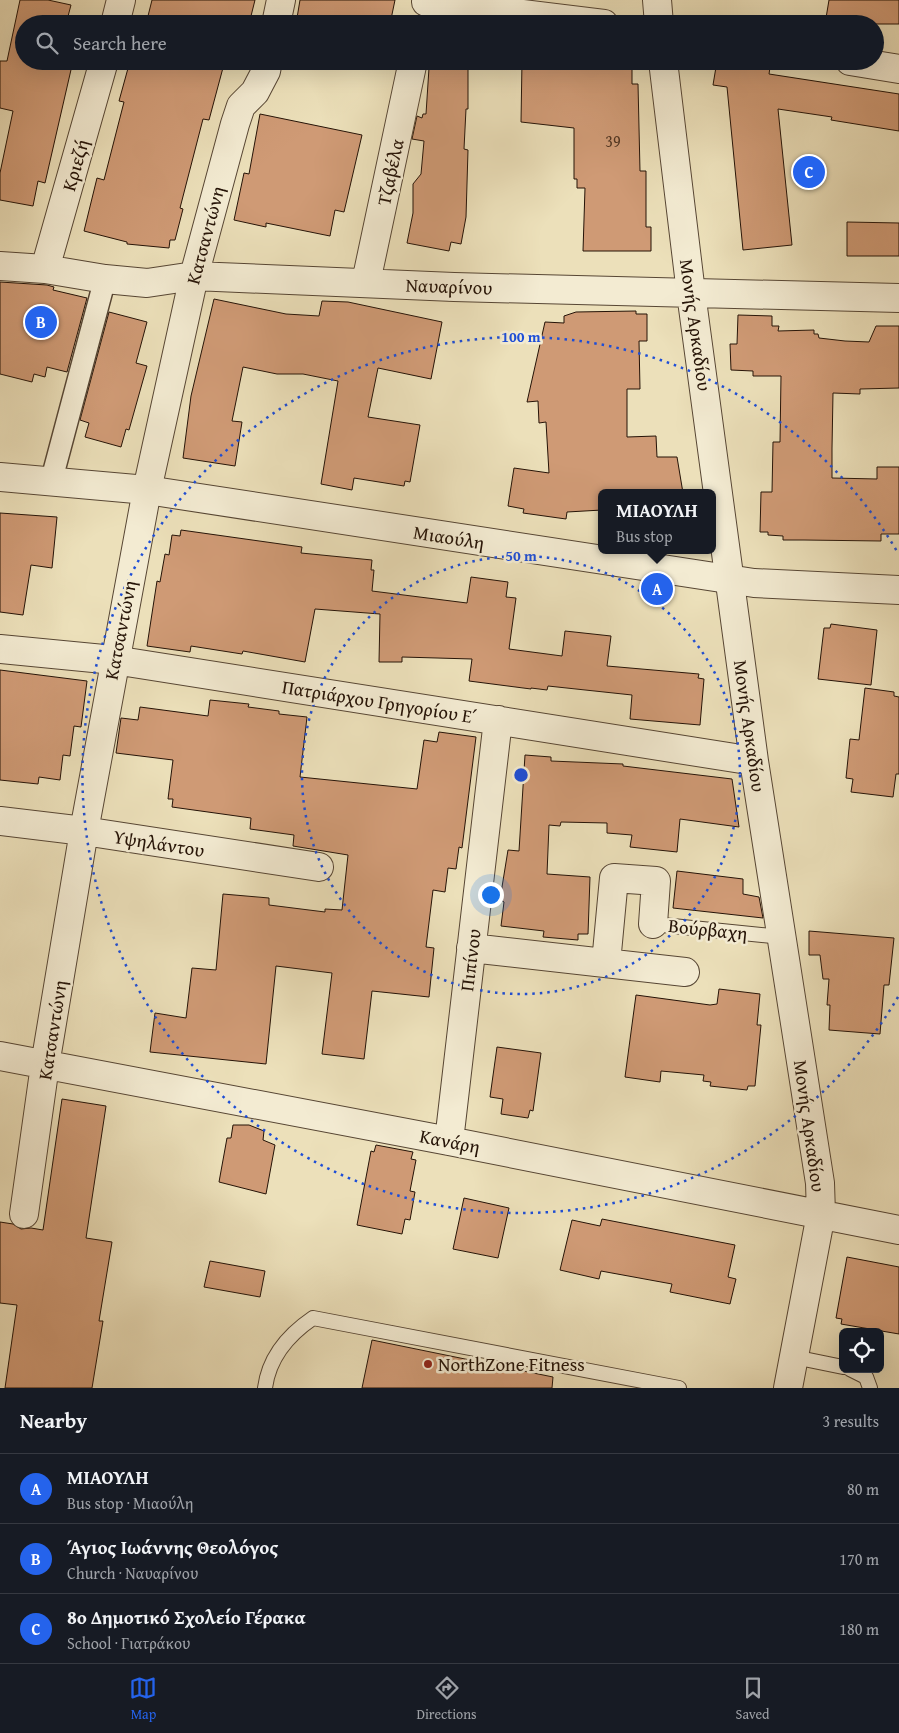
<!DOCTYPE html>
<meta charset="utf-8">
<style>
:root{--surface:#171b24;--page:#242831;--text:#f1f3f6;--muted:#9ea1a6;--line:#363941;--accent:#2563eb}
body{margin:0;font-family:"Gentium Book Plus",serif;background:var(--page);color:var(--text)}
.controls{position:absolute;right:15px;bottom:15px;display:grid;overflow:hidden;border-radius:8px;box-shadow:0 5px 20px #0002}
.controls button{width:45px;height:45px;display:grid;place-items:center;padding:0;border:0;border-bottom:1px solid var(--line);background:var(--surface);color:var(--text);font:25px sans-serif}
.you{position:absolute;left:490px;top:894px;width:18px;height:18px;margin:-12px;border:4px solid #fff;border-radius:50%;background:#1a73e8;box-shadow:0 0 0 8px #1a73e833}
.badge{display:grid;place-items:center;width:32px;height:32px;border-radius:50%;background:var(--accent);color:#fff;font-size:16px;font-weight:700}
.pin{position:absolute;translate:-50% -50%;border:2px solid #fff;box-shadow:0 1px 5px #0006}
.popup{position:absolute;left:598px;top:489px;width:118px;height:65px;box-sizing:border-box;display:grid;place-content:center;border-radius:8px;background:var(--surface);filter:drop-shadow(0 1px 4px #0005);font-size:16px;white-space:nowrap;color:var(--muted)}
.popup b{font-size:19px;color:var(--text)}
.popup::after{content:'';position:absolute;left:50%;top:100%;margin-left:-10px;border:10px solid transparent;border-top-color:var(--surface)}
.list{margin:0;padding:0;list-style:none}
h2{display:flex;justify-content:space-between;align-items:center;height:65px;margin:0;padding:0 20px;font-size:21px}
h2 small{font-size:16px;font-weight:400;color:var(--muted)}
.list li{display:grid;grid-template-columns:32px 1fr auto;gap:15px;align-items:center;box-sizing:border-box;height:70px;padding:0 20px;border-top:1px solid var(--line)}
.list b{display:block;font-size:19px;white-space:nowrap}
.list p{margin:0;font-size:16px;white-space:nowrap;color:var(--muted)}
.list em{font-size:16px;font-style:normal;color:var(--muted)}
.icon{flex:none;width:28px;height:28px;fill:none;stroke:currentColor;stroke-width:2;stroke-linecap:round;stroke-linejoin:round}
.map{position:relative;flex:none;width:899px;height:1388px;overflow:hidden}
.search{position:absolute;background:var(--surface);box-shadow:0 5px 20px #0002;left:15px;right:15px;top:15px;height:55px;display:flex;align-items:center;gap:12px;box-sizing:border-box;padding:0 18px;border-radius:28px;color:var(--muted);font-size:19px}
.sheet{height:275px;background:var(--surface)}
nav{display:flex;justify-content:space-around;align-items:center;box-sizing:border-box;height:70px;border-top:1px solid var(--line);background:var(--surface);font-size:14px;color:var(--muted)}
nav a{display:grid;justify-items:center;gap:2px}
nav .on{color:var(--accent)}
.map>svg:first-child{display:block}
.building{fill:#cf9a75;stroke:#251307}
.lines{fill:none;stroke-linecap:round;stroke-linejoin:round}
.service-casing{stroke:#574634;stroke-width:16}
.pedestrian-casing{stroke:#574634;stroke-width:24}
.minor-casing{stroke:#574634;stroke-width:30}
.tertiary-casing{stroke:#574634;stroke-width:30}
.service{stroke:#f3ebd2;stroke-width:14}
.pedestrian{stroke:#f3ebd2;stroke-width:21}
.minor{stroke:#f3ebd2;stroke-width:28}
.tertiary{stroke:#f3ebd2;stroke-width:28}
.ring{fill:none;stroke:#1d4ed8;stroke-width:2.5;stroke-dasharray:2.5 5}
.poi-dot{fill:#8f2418;stroke:#f3ebd2;stroke-width:2}
.labels{text-anchor:middle;stroke-width:5;stroke-linejoin:round;paint-order:stroke}
.number-label{font-size:16px;fill:#503522}
.street-label{font-size:19px;fill:#251307;stroke:#f3ebd2}
.poi-label{font-size:19px;fill:#251307;stroke:#f3ebd2;text-anchor:start}
.centre{fill:#1d4ed8;stroke:#f3ebd2;stroke-width:2.5}
.ring-label{font-size:15px;text-anchor:middle;font-weight:bold;fill:#1d4ed8;stroke:#f3ebd2;stroke-width:5;stroke-linejoin:round;paint-order:stroke}
</style>
<div class="map">
<svg width="899" height="1388" viewBox="0 0 899 1388">
<rect width="100%" height="100%" fill="#ece0ba"/>
<filter id="stains"><feTurbulence type="fractalNoise" baseFrequency=".004" numOctaves="4"/><feColorMatrix values="0 0 0 0 .2 0 0 0 0 .09 0 0 0 0 .02 0 0 0 .5 -.17"/></filter>
<radialGradient id="worn" r=".72"><stop offset=".6" stop-color="#630" stop-opacity="0"/><stop offset="1" stop-color="#630" stop-opacity=".3"/></radialGradient>
<!-- building -->
<path class="building" d="M 20,0 L 48,0 L 71,5 L 67,20 L 80,23 L 24,24 L 24,61 L 73,61 L 45,183 L 38,181 L 33,206 L 0,200 L 0,173 L 13,111 L 0,108 L 0,61 L 7,61 Z
M 152,0 L 255,0 L 249,24 L 146,24 Z
M 300,0 L 395,0 L 390,24 L 296,24 Z
M 829,0 L 899,0 L 899,24 L 825,24 Z
M 130,61 L 238,61 L 236,68 L 224,64 L 209,120 L 203,119 L 180,208 L 183,209 L 175,240 L 170,240 L 169,248 L 127,244 L 127,242 L 84,231 L 97,178 L 104,180 L 124,102 L 119,101 Z
M 433,61 L 468,61 L 468,109 L 466,109 L 464,149 L 468,150 L 466,217 L 461,244 L 451,242 L 449,251 L 407,243 L 413,213 L 413,184 L 421,174 L 424,141 L 412,139 L 417,116 L 422,118 L 423,114 L 426,114 L 429,68 L 433,67 Z
M 522,61 L 585,63 L 586,61 L 632,61 L 632,84 L 638,84 L 640,171 L 646,171 L 646,227 L 651,227 L 651,251 L 583,251 L 585,188 L 577,188 L 577,179 L 574,179 L 574,128 L 521,122 Z
M 717,61 L 771,61 L 769,74 L 899,94 L 899,131 L 831,120 L 832,117 L 778,109 L 792,245 L 743,250 L 727,87 L 713,85 Z
M 260,114 L 362,135 L 344,212 L 335,210 L 330,236 L 266,223 L 266,227 L 234,220 L 244,173 L 249,174 Z
M 847,222 L 899,223 L 899,256 L 847,256 Z
M 0,282 L 47,285 L 54,287 L 53,290 L 87,298 L 67,372 L 47,367 L 45,377 L 34,374 L 32,382 L 0,374 Z
M 214,299 L 286,314 L 319,316 L 322,301 L 348,302 L 442,322 L 431,379 L 378,368 L 368,417 L 420,425 L 410,482 L 405,481 L 404,486 L 354,478 L 352,490 L 321,484 L 338,381 L 303,374 L 277,374 L 243,367 L 232,421 L 242,422 L 235,466 L 183,458 L 191,396 Z
M 636,311 L 636,314 L 647,314 L 647,341 L 639,341 L 640,389 L 627,389 L 627,437 L 656,436 L 657,457 L 677,457 L 683,493 L 602,493 L 602,510 L 567,512 L 566,519 L 523,513 L 524,509 L 508,506 L 514,468 L 549,473 L 546,422 L 539,423 L 538,401 L 527,402 L 545,322 L 564,323 L 564,316 L 576,312 Z
M 109,312 L 147,322 L 136,363 L 147,366 L 129,430 L 126,429 L 121,447 L 85,437 L 89,423 L 80,420 Z
M 738,315 L 772,316 L 772,326 L 779,326 L 778,331 L 814,330 L 814,334 L 818,334 L 819,338 L 845,341 L 869,342 L 876,326 L 899,326 L 899,388 L 860,389 L 860,394 L 833,393 L 832,448 L 832,478 L 877,479 L 877,467 L 899,467 L 899,534 L 881,534 L 881,541 L 804,540 L 783,540 L 783,536 L 768,535 L 768,532 L 760,532 L 761,492 L 772,492 L 773,442 L 780,442 L 781,376 L 753,376 L 753,371 L 731,370 L 730,344 L 737,344 Z
M 0,513 L 57,517 L 52,568 L 31,565 L 23,615 L 0,612 Z
M 181,530 L 302,547 L 301,553 L 372,560 L 371,570 L 374,570 L 372,591 L 467,603 L 471,577 L 508,582 L 506,597 L 516,598 L 509,649 L 562,656 L 565,631 L 611,636 L 607,666 L 699,674 L 698,678 L 704,679 L 700,725 L 630,719 L 632,695 L 548,686 L 547,690 L 531,688 L 531,689 L 469,681 L 472,659 L 402,657 L 402,662 L 379,662 L 380,614 L 315,609 L 305,662 L 243,651 L 242,654 L 191,646 L 190,652 L 147,646 L 157,581 L 160,582 L 165,554 L 169,555 L 172,535 L 180,536 Z
M 831,624 L 877,630 L 871,685 L 818,679 L 824,628 L 830,628 Z
M 0,670 L 87,681 L 81,727 L 74,726 L 70,756 L 63,755 L 60,780 L 39,777 L 38,784 L 0,780 Z
M 865,688 L 894,692 L 894,696 L 899,697 L 899,774 L 896,774 L 893,797 L 851,792 L 853,779 L 846,778 L 850,739 L 859,740 Z
M 210,700 L 249,704 L 248,707 L 279,711 L 279,714 L 307,717 L 300,777 L 417,789 L 424,740 L 437,742 L 439,732 L 476,737 L 462,848 L 459,847 L 456,869 L 448,868 L 445,892 L 433,890 L 426,947 L 434,948 L 429,997 L 372,991 L 364,1059 L 322,1054 L 332,973 L 276,966 L 266,1064 L 150,1052 L 155,1013 L 186,1018 L 192,968 L 216,970 L 223,894 L 269,898 L 269,905 L 325,912 L 325,909 L 342,910 L 348,855 L 293,846 L 294,835 L 250,829 L 251,818 L 172,807 L 173,799 L 168,799 L 173,760 L 116,753 L 121,718 L 138,720 L 140,707 L 208,716 Z
M 525,755 L 551,757 L 551,761 L 623,764 L 623,766 L 732,779 L 739,827 L 680,819 L 677,852 L 630,847 L 632,835 L 607,833 L 607,823 L 561,822 L 560,826 L 549,825 L 547,874 L 590,877 L 588,934 L 578,934 L 578,940 L 543,937 L 544,931 L 501,926 L 504,902 L 501,900 L 502,887 L 508,850 L 519,851 Z
M 677,871 L 743,879 L 743,894 L 759,897 L 763,918 L 673,908 Z
M 809,931 L 894,938 L 889,985 L 884,985 L 880,1034 L 829,1030 L 830,1005 L 827,1005 L 829,979 L 823,979 L 820,955 L 809,955 Z
M 719,989 L 760,994 L 757,1025 L 761,1025 L 755,1086 L 748,1086 L 747,1090 L 710,1086 L 711,1082 L 703,1081 L 704,1075 L 661,1071 L 660,1082 L 625,1077 L 636,995 L 710,1005 L 717,1004 Z
M 497,1047 L 541,1053 L 533,1111 L 530,1110 L 528,1118 L 501,1114 L 503,1099 L 490,1097 Z
M 62,1099 L 106,1106 L 86,1238 L 112,1242 L 99,1321 L 103,1321 L 92,1388 L 5,1388 L 17,1305 L 0,1303 L 0,1222 L 13,1224 L 21,1229 L 31,1228 L 43,1230 Z
M 233,1125 L 249,1125 L 264,1131 L 263,1140 L 275,1145 L 266,1194 L 219,1182 L 227,1138 L 231,1138 Z
M 376,1145 L 413,1152 L 411,1159 L 416,1160 L 410,1191 L 415,1192 L 410,1220 L 405,1219 L 402,1234 L 357,1225 L 371,1151 L 374,1152 Z
M 464,1198 L 509,1208 L 498,1258 L 453,1249 Z
M 602,1219 L 735,1245 L 728,1277 L 736,1279 L 730,1304 L 670,1292 L 672,1284 L 601,1271 L 599,1279 L 560,1270 L 572,1220 L 600,1226 Z
M 847,1257 L 899,1267 L 899,1334 L 841,1324 L 842,1319 L 836,1318 Z
M 210,1261 L 265,1271 L 260,1297 L 204,1287 Z
M 372,1340 L 553,1377 L 552,1388 L 362,1388 Z"/>
<g class="lines">
<defs>
<path id="service" d="M 653,924 L 782,937
M 794,1357 L 843,1367
M 850,1369 L 866,1377 L 870,1388
M 265,1388 C 269,1357 288,1335 313,1318 L 679,1388"/>
<path id="pedestrian" d="M 51,482 L 105,279"/>
<path id="minor" d="M 657,0 L 659,24
M 426,2 L 604,24
M 115,24 L 121,0
M 276,24 L 281,0
M 663,61 L 691,293 L 754,761 L 820,1183 L 821,1214 L 788,1388
M 850,61 L 899,69
M 0,266 L 45,269 L 105,279 L 147,283 L 194,276 L 454,287 L 899,298
M 45,269 L 104,61
M 366,282 L 413,61
M 0,649 L 114,660 L 754,761
M 0,821 L 84,831 L 319,867
M 471,948 L 685,972
M 606,963 L 614,878 L 656,881 L 653,924
M 0,1056 L 449,1141 L 899,1230
M 449,1141 L 498,720
M 24,1214 L 45,1065 L 84,831 L 147,490 L 194,276 L 235,124 L 241,106 L 255,92 L 266,71 L 268,61"/>
<path id="tertiary" d="M 0,477 L 147,490 L 754,583 L 899,590"/>
</defs>
<!-- service casing -->
<use href="#service" class="service-casing"/>
<!-- pedestrian casing -->
<use href="#pedestrian" class="pedestrian-casing"/>
<!-- minor casing -->
<use href="#minor" class="minor-casing"/>
<!-- tertiary casing -->
<use href="#tertiary" class="tertiary-casing"/>
<!-- service -->
<use href="#service" class="service"/>
<!-- pedestrian -->
<use href="#pedestrian" class="pedestrian"/>
<!-- minor -->
<use href="#minor" class="minor"/>
<!-- tertiary -->
<use href="#tertiary" class="tertiary"/>
</g>
<!-- distance rings -->
<g class="ring">
<circle cx="521" cy="775" r="219"/>
<path d="M898 997A438 438 0 1 1 898 553"/>
</g>
<!-- markers -->
<circle class="poi-dot" cx="428" cy="1364" r="5"/>
<g class="labels">
<!-- number labels -->
<g class="number-label">
<text x="613" y="147">39</text>
</g>
<!-- street labels -->
<g class="street-label">
<text transform="translate(75 165) rotate(-74)" y="7">Κριεζή</text>
<text transform="translate(390 172) rotate(-78)" y="7">Τζαβέλα</text>
<text transform="translate(205 235) rotate(-75)" y="7">Κατσαντώνη</text>
<text transform="translate(449 286) rotate(2)" y="7">Ναυαρίνου</text>
<text transform="translate(696 325) rotate(82)" y="7">Μονής Αρκαδίου</text>
<text transform="translate(449 537) rotate(9)" y="7">Μιαούλη</text>
<text transform="translate(120 630) rotate(-79)" y="7">Κατσαντώνη</text>
<text transform="translate(377 701) rotate(9)" y="7">Πατριάρχου Γρηγορίου Ε΄</text>
<text transform="translate(750 726) rotate(82)" y="7">Μονής Αρκαδίου</text>
<text transform="translate(159 843) rotate(9)" y="7">Υψηλάντου</text>
<text transform="translate(708 929) rotate(6)" y="7">Βούρβαχη</text>
<text transform="translate(470 960) rotate(-83)" y="7">Πιπίνου</text>
<text transform="translate(52 1030) rotate(-81)" y="7">Κατσαντώνη</text>
<text transform="translate(810 1126) rotate(82)" y="7">Μονής Αρκαδίου</text>
<text transform="translate(450 1141) rotate(11)" y="7">Κανάρη</text>
</g>
<!-- poi labels -->
<g class="poi-label">
<text x="438" y="1371">NorthZone Fitness</text>
</g>
</g>
<circle cx="521" cy="775" r="8" class="centre"/>
<g class="ring-label">
<text x="521" y="342">100 m</text>
<text x="521" y="561">50 m</text>
</g>
<rect width="100%" height="100%" filter="url(#stains)"/>
<rect width="100%" height="100%" fill="url(#worn)"/>
</svg>
<div class="controls">
<button><svg class="icon" aria-label="locate" viewBox="0 0 24 24"><circle cx="12" cy="12" r="6"/><path d="M12 2v4M12 18v4M2 12h4M18 12h4"/></svg></button>
</div>
<div class="you"></div>
<div class="pin badge" style="left:657px;top:589px">A</div>
<div class="popup"><b>ΜΙΑΟΥΛΗ</b>Bus stop</div>
<div class="pin badge" style="left:41px;top:322px">B</div>
<div class="pin badge" style="left:809px;top:172px">C</div>
<div class="search"><svg class="icon" aria-label="search" viewBox="0 0 24 24"><circle cx="10" cy="10" r="6"/><path d="M15 15l6 6"/></svg>Search here</div>
</div>
<section class="sheet">
<h2>Nearby<small>3 results</small></h2>
<ul class="list">
<li><span class="badge">A</span><div><b>ΜΙΑΟΥΛΗ</b><p>Bus stop · Μιαούλη</p></div><em>80 m</em></li>
<li><span class="badge">B</span><div><b>Άγιος Ιωάννης Θεολόγος</b><p>Church · Ναυαρίνου</p></div><em>170 m</em></li>
<li><span class="badge">C</span><div><b>8ο Δημοτικό Σχολείο Γέρακα</b><p>School · Γιατράκου</p></div><em>180 m</em></li>
</ul>
</section>
<nav>
<a class="on"><svg class="icon" aria-label="map" viewBox="0 0 24 24"><path d="M3 6l6-2 6 2 6-2v14l-6 2-6-2-6 2zM9 4v14M15 6v14"/></svg>Map</a>
<a><svg class="icon" aria-label="directions" viewBox="0 0 24 24"><path d="M12 3l9 9-9 9-9-9zM9 14v-3h6M13 9l2 2-2 2"/></svg>Directions</a>
<a><svg class="icon" aria-label="saved" viewBox="0 0 24 24"><path d="M7 4h10v16l-5-4-5 4z"/></svg>Saved</a>
</nav>
